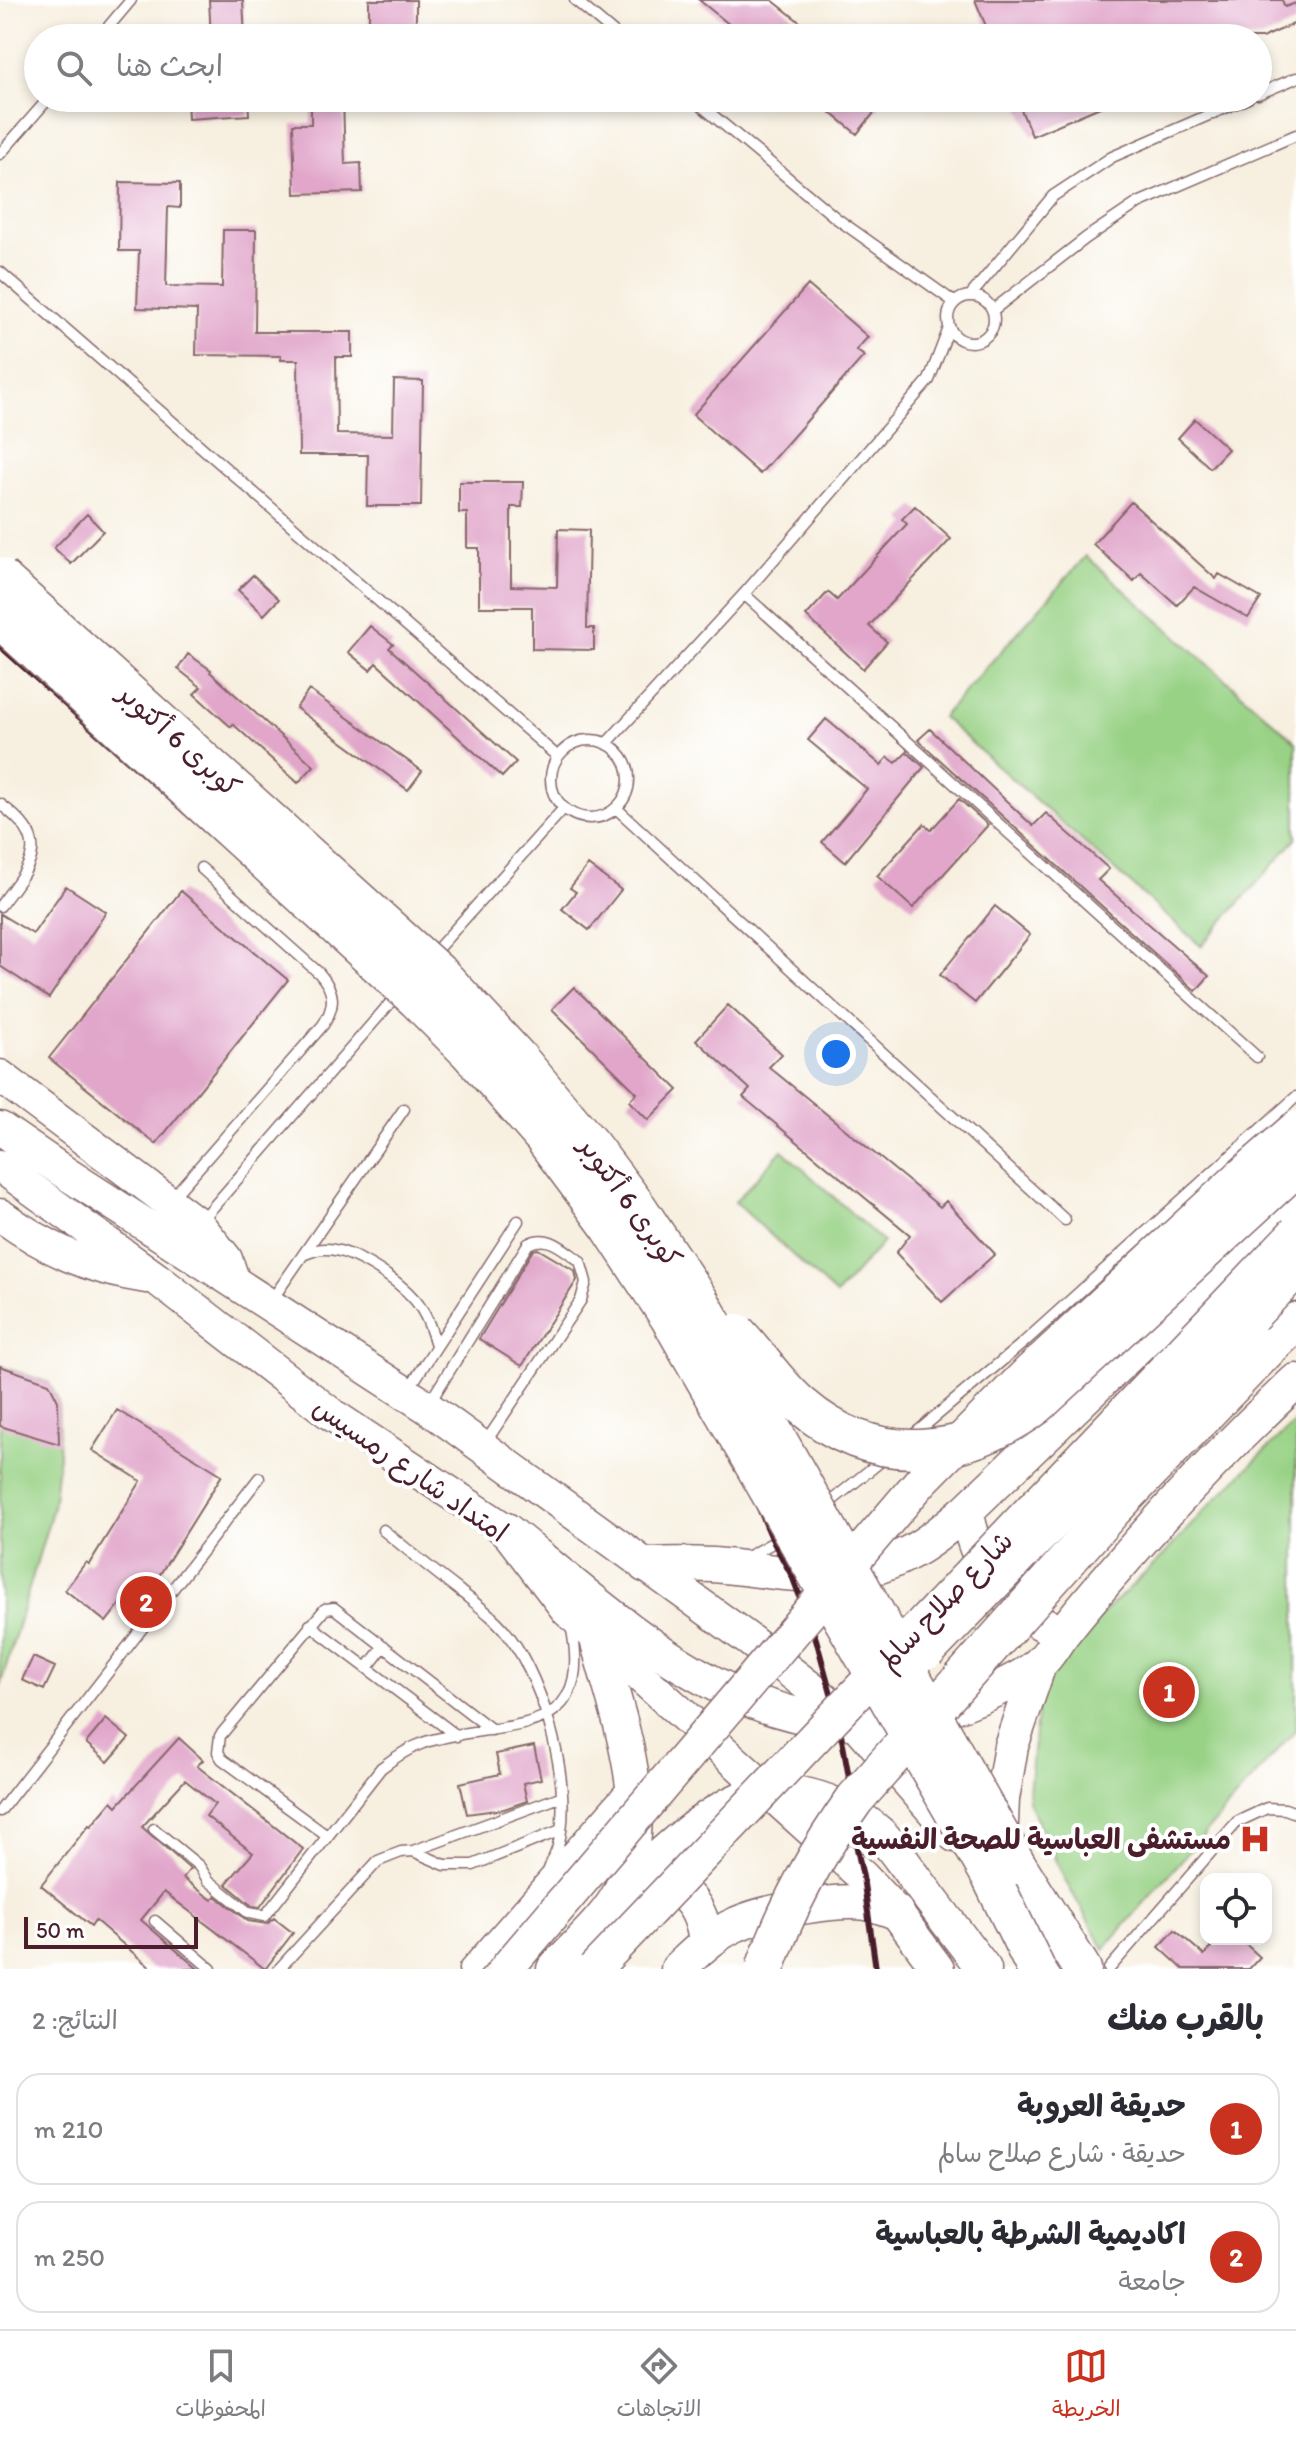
<!DOCTYPE html>
<html lang="ar">
<meta charset="utf-8">
<style>
:root{--surface:#fff;--page:#f2f2f3;--text:#2b2b33;--muted:#7c7c81;--line:#e1e1e2;--accent:#c8321e}
body{margin:0;font-family:Itim,"Playpen Sans Arabic",sans-serif;background:var(--page);color:var(--text);direction:rtl}
.controls{position:absolute;right:24px;bottom:24px;display:grid;overflow:hidden;border-radius:16px;box-shadow:0 4px 12px #0003}
.controls button{width:72px;height:72px;display:grid;place-items:center;padding:0;border:0;border-bottom:2px solid var(--line);background:var(--surface);color:var(--text);font:40px sans-serif}
.scale{position:absolute;left:24px;bottom:20px;width:174px;box-sizing:border-box;padding-left:8px;border:4px solid #4a1f2b;border-top:0;font-size:22px;line-height:28px;white-space:nowrap;color:#4a1f2b;-webkit-text-stroke:6px #fff;paint-order:stroke}
.you{position:absolute;left:836px;top:1054px;width:28px;height:28px;margin:-20px;border:6px solid #fff;border-radius:50%;background:#1a73e8;box-shadow:0 0 0 12px #1a73e833}
.badge{display:grid;place-items:center;width:52px;height:52px;border-radius:50%;background:var(--accent);color:#fff;font-size:26px;font-weight:700}
.pin{position:absolute;translate:-50% -50%;border:4px solid #fff;box-shadow:0 2px 8px #0006}
.list{margin:0;padding:0;list-style:none}
h2{display:flex;justify-content:space-between;align-items:center;height:104px;margin:0;padding:0 32px;font-size:34px}
h2 small{font-size:26px;font-weight:400;color:var(--muted)}
.list li{display:grid;grid-template-columns:52px 1fr auto;gap:24px;align-items:center;box-sizing:border-box;height:112px;margin:0 16px 16px;padding:0 16px;border:2px solid var(--line);border-radius:24px}
.list b{display:block;font-size:30px;white-space:nowrap}
.list p{margin:0;font-size:26px;white-space:nowrap;color:var(--muted)}
.list em{font-size:26px;font-style:normal;color:var(--muted)}
.icon{flex:none;width:44px;height:44px;fill:none;stroke:currentColor;stroke-width:2;stroke-linecap:round;stroke-linejoin:round}
.map{position:relative;flex:none;width:1296px;height:1969px;overflow:hidden;direction:ltr}
.search{position:absolute;background:var(--surface);box-shadow:0 4px 12px #0003;left:24px;right:24px;top:24px;height:88px;display:flex;align-items:center;gap:20px;box-sizing:border-box;padding:0 28px;border-radius:44px;color:var(--muted);font-size:30px}
.sheet{height:360px;background:var(--surface)}
nav{display:flex;justify-content:space-around;align-items:center;box-sizing:border-box;height:112px;border-top:2px solid var(--line);background:var(--surface);font-size:22px;color:var(--muted)}
nav a{display:grid;justify-items:center;gap:4px}
nav .on{color:var(--accent)}
.map>svg:first-child{display:block}
.green{fill:#98d285;stroke:#717858;stroke-width:2}
.building{fill:#e1a6ca}
.lines{fill:none;stroke-linecap:round;stroke-linejoin:round}
.service-casing{stroke:#87686a;stroke-width:13}
.minor-casing{stroke:#87686a;stroke-width:23}
.primary-casing{stroke:#87686a;stroke-width:35}
.trunk-casing{stroke:#87686a;stroke-width:37}
.motorway-casing{stroke:#87686a;stroke-width:41}
.service{stroke:#fff;stroke-width:10}
.minor{stroke:#fff;stroke-width:20}
.primary{stroke:#fff;stroke-width:32}
.trunk{stroke:#fff;stroke-width:34}
.motorway{stroke:#fff;stroke-width:38}
.rail{stroke:#4a1f2b;stroke-width:6}
.trunk-bridge-casing{stroke:#87686a;stroke-width:37;stroke-linecap:butt}
.motorway-bridge-casing{stroke:#87686a;stroke-width:41;stroke-linecap:butt}
.trunk-bridge{stroke:#fff;stroke-width:34}
.motorway-bridge{stroke:#fff;stroke-width:38}
.labels{text-anchor:middle;stroke-width:8;stroke-linejoin:round;paint-order:stroke}
.street-label{font-size:28px;fill:#4a1f2b;stroke:#fff}
.poi-label{font-size:28px;font-weight:bold;fill:#4a1f2b;stroke:#fff;text-anchor:end}
</style>
<div class="map">
<svg width="1296" height="1969" viewBox="0 0 1296 1969">
<rect width="100%" height="100%" fill="#fff"/>
<filter id="ink" filterUnits="userSpaceOnUse"><feTurbulence type="fractalNoise" baseFrequency=".0125" numOctaves="2"/><feDisplacementMap in="SourceGraphic" scale="16" xChannelSelector="R" yChannelSelector="G"/><feConvolveMatrix kernelMatrix="1 2 1 2 8 2 1 2 1" color-interpolation-filters="sRGB"/></filter>
<filter id="wash" filterUnits="userSpaceOnUse"><feTurbulence type="fractalNoise" baseFrequency=".006" numOctaves="4" result="noise"/><feDisplacementMap in="SourceGraphic" scale="32" xChannelSelector="R" yChannelSelector="G"/><feGaussianBlur stdDeviation="1.8" result="paint"/><feColorMatrix in="noise" values="0 0 0 0 0 0 0 0 0 0 0 0 0 0 0 0 0 1.4 0 .05"/><feComposite in="paint" operator="in"/></filter>
<g filter="url(#wash)">
<rect width="100%" height="100%" fill="#f7efdf"/>
<!-- green -->
<path class="green" d="M 1086,556 L 1296,742 L 1296,839 L 1201,946 L 942,717 Z
M 782,1150 L 883,1242 L 836,1295 L 735,1202 Z
M 0,1366 L 49,1383 L 58,1401 L 59,1455 L 53,1507 L 0,1687 Z
M 1296,1421 L 1296,1729 L 1104,1949 L 1065,1880 L 1028,1801 L 1038,1703 L 1045,1682 L 1070,1645 L 1163,1556 L 1204,1511 Z"/>
<g id="blocks">
<!-- building -->
<path class="building" d="M 209,0 L 243,0 L 245,38 L 211,38 Z
M 369,0 L 416,0 L 416,38 L 369,38 Z
M 699,0 L 772,0 L 820,38 L 746,38 Z
M 975,0 L 1282,0 L 1285,7 L 1296,3 L 1296,23 L 1262,38 L 991,38 Z
M 187,98 L 248,98 L 249,115 L 188,119 Z
M 311,98 L 343,98 L 345,164 L 361,163 L 362,192 L 295,194 L 293,124 L 311,124 Z
M 813,98 L 886,98 L 857,134 Z
M 1016,98 L 1121,98 L 1032,136 Z
M 120,182 L 180,183 L 180,208 L 168,207 L 166,286 L 222,287 L 223,230 L 256,230 L 255,332 L 352,332 L 352,357 L 336,357 L 337,434 L 393,435 L 394,380 L 423,381 L 421,506 L 367,506 L 368,455 L 299,455 L 298,360 L 281,360 L 281,356 L 196,355 L 197,310 L 137,308 L 139,251 L 119,251 Z
M 808,285 L 868,337 L 856,350 L 864,356 L 760,474 L 693,415 Z
M 1195,419 L 1228,449 L 1210,468 L 1178,438 Z
M 459,482 L 523,482 L 522,507 L 511,507 L 511,586 L 557,587 L 558,529 L 589,530 L 587,628 L 594,628 L 594,650 L 532,649 L 532,607 L 479,607 L 479,548 L 467,548 L 467,513 L 459,513 Z
M 1131,502 L 1216,579 L 1219,574 L 1261,598 L 1248,618 L 1194,587 L 1177,605 L 1141,573 L 1134,581 L 1093,544 Z
M 915,506 L 951,539 L 869,626 L 887,642 L 863,669 L 806,616 L 828,592 L 837,600 L 907,524 L 902,519 Z
M 87,514 L 103,531 L 71,564 L 54,548 Z
M 253,575 L 279,599 L 264,615 L 238,590 Z
M 370,626 L 393,644 L 389,648 L 516,762 L 502,777 L 376,663 L 370,670 L 348,652 Z
M 188,654 L 211,670 L 210,672 L 314,766 L 298,783 L 233,724 L 231,727 L 194,694 L 201,687 L 178,669 Z
M 309,690 L 422,771 L 408,790 L 296,708 Z
M 826,719 L 881,765 L 888,757 L 896,763 L 907,752 L 924,767 L 845,862 L 822,842 L 867,789 L 808,740 Z
M 930,729 L 1033,826 L 1046,813 L 1109,869 L 1098,880 L 1209,976 L 1196,991 L 918,740 Z
M 959,799 L 988,825 L 913,908 L 877,876 L 924,824 L 931,830 Z
M 588,865 L 621,890 L 589,930 L 562,909 L 576,892 L 570,888 Z
M 66,886 L 106,912 L 49,998 L 0,966 L 0,914 L 33,934 Z
M 181,891 L 288,980 L 156,1144 L 49,1058 Z
M 995,906 L 1030,935 L 975,1003 L 940,975 Z
M 574,987 L 678,1090 L 648,1120 L 629,1101 L 637,1093 L 552,1009 Z
M 728,1005 L 782,1054 L 769,1067 L 940,1207 L 946,1201 L 995,1254 L 942,1302 L 896,1253 L 910,1235 L 743,1097 L 750,1089 L 696,1040 Z
M 538,1249 L 575,1271 L 577,1280 L 522,1366 L 479,1339 L 533,1250 Z
M 0,1366 L 49,1383 L 58,1401 L 59,1444 L 0,1426 Z
M 117,1410 L 222,1475 L 147,1595 L 134,1586 L 106,1622 L 65,1590 L 86,1562 L 89,1564 L 141,1481 L 92,1450 Z
M 33,1657 L 55,1667 L 44,1690 L 22,1680 Z
M 106,1719 L 129,1738 L 108,1762 L 86,1743 Z
M 179,1738 L 203,1760 L 197,1766 L 303,1849 L 260,1907 L 252,1906 L 226,1884 L 253,1853 L 206,1816 L 215,1804 L 185,1780 L 142,1827 L 190,1869 L 183,1878 L 212,1900 L 216,1896 L 248,1921 L 267,1924 L 274,1918 L 293,1933 L 265,1969 L 164,1892 L 141,1920 L 198,1969 L 152,1969 L 95,1920 L 91,1926 L 41,1885 L 89,1825 L 91,1826 L 112,1801 L 117,1806 Z
M 534,1746 L 541,1779 L 523,1783 L 527,1801 L 504,1809 L 467,1814 L 460,1783 L 500,1774 L 496,1754 Z
M 1175,1930 L 1204,1955 L 1218,1939 L 1240,1939 L 1260,1957 L 1249,1969 L 1183,1969 L 1159,1947 Z"/>
</g>
</g>
<g filter="url(#ink)">
<use href="#blocks" fill-opacity="0" stroke="#87686a" stroke-width="2"/>
<g class="lines">
<defs>
<path id="service" d="M 575,0 L 620,38
M 99,38 L 131,0
M 1258,94 L 1296,78
M 692,98 L 836,218 L 954,302
M 0,154 L 49,98
M 0,272 L 558,757
M 971,295 L 1053,196 L 1112,157 L 1248,98
M948 319a23 23 0 1 1 46 0a23 23 0 1 1-46 0Z
M 993,310 L 1086,238 L 1138,203 L 1296,135
M 744,594 L 1257,1057
M551 779a39 39 0 1 1 78 0a39 39 0 1 1-78 0Z
M 607,743 L 744,594 L 929,380 L 949,328
M 0,804 C 53,843 32,863 0,906
M 616,808 L 1065,1220
M 432,955 L 564,808
M 172,1198 L 323,1025 C 336,1005 335,991 319,973 L 201,868
M 201,1221 L 398,994
M 305,1254 C 311,1252 317,1249 323,1249 C 350,1247 398,1280 415,1300 C 426,1313 431,1329 436,1345
M 271,1301 L 404,1109
M 408,1390 L 518,1221
M 430,1402 L 528,1244 C 548,1233 563,1249 580,1261 L 586,1282 L 581,1300 L 485,1443
M 911,1437 L 1023,1343 L 1296,1097
M 824,1507 L 886,1457
M 383,1530 C 409,1551 434,1571 460,1591 C 477,1605 496,1618 509,1636 C 545,1683 574,1789 558,1846 C 556,1854 552,1861 549,1869
M 747,1557 L 785,1536
M 310,1625 L 457,1736
M 367,1668 L 384,1646
M 0,1811 L 259,1478
M 154,1829 L 199,1866 L 208,1880 L 249,1913 L 265,1916 L 381,1768 C 394,1758 407,1749 423,1743 C 498,1717 597,1748 571,1625
M 327,1836 L 222,1759 L 218,1752 L 220,1736 L 325,1609 L 334,1608 L 492,1730
M 413,1851 L 445,1865 L 473,1865 L 561,1830
M 155,1921 L 211,1969
M 279,1969 L 378,1861 L 401,1852 L 413,1851 L 560,1797
M 1109,1969 L 1237,1822 L 1267,1808 L 1285,1809 L 1296,1813"/>
<path id="minor" d="M 469,1969 L 634,1781"/>
<path id="primary" d="M 0,1076 L 198,1224 L 226,1259 L 234,1282
M 0,1128 L 67,1174 L 427,1407 L 748,1639 L 857,1724 L 955,1836
M 0,1166 L 157,1279 L 331,1414 L 506,1530 L 568,1611 L 863,1877 L 896,1912 L 938,1969
M 0,1215 C 47,1249 88,1268 146,1277"/>
<path id="trunk" d="M 966,1511 C 979,1572 1003,1608 1062,1633
M 506,1530 C 634,1634 764,1763 943,1710 C 967,1703 1023,1680 1040,1663 C 1049,1655 1055,1643 1062,1634 C 1082,1608 1103,1584 1124,1560 C 1178,1497 1236,1437 1296,1381
M 645,1565 C 668,1564 691,1564 713,1565 C 782,1570 841,1590 907,1554 C 929,1543 947,1527 966,1511 L 1296,1194
M 1000,1845 L 1002,1799 L 1011,1746 L 1039,1664
M 644,1885 C 684,1880 702,1907 706,1943
M 620,1892 C 655,1862 689,1826 729,1805 C 780,1777 840,1799 880,1834 C 893,1846 903,1863 914,1877 C 937,1908 960,1938 984,1969
M 554,1969 C 574,1947 609,1917 621,1890 C 655,1808 618,1719 597,1639
M 678,1969 C 696,1952 715,1933 737,1924 C 766,1911 835,1899 866,1903 C 876,1904 887,1909 896,1912"/>
<path id="motorway" d="M 1269,1347 L 1296,1322
M 1017,1865 L 1082,1969"/>
</defs>
<!-- service casing -->
<use href="#service" class="service-casing"/>
<!-- minor casing -->
<use href="#minor" class="minor-casing"/>
<!-- primary casing -->
<use href="#primary" class="primary-casing"/>
<!-- trunk casing -->
<use href="#trunk" class="trunk-casing"/>
<!-- motorway casing -->
<use href="#motorway" class="motorway-casing"/>
<!-- service -->
<use href="#service" class="service"/>
<!-- minor -->
<use href="#minor" class="minor"/>
<!-- primary -->
<use href="#primary" class="primary"/>
<!-- trunk -->
<use href="#trunk" class="trunk"/>
<!-- motorway -->
<use href="#motorway" class="motorway"/>
<!-- rail -->
<path class="rail" d="M 0,646 L 462,1060 L 538,1148 L 645,1301 L 748,1483 L 774,1543 L 792,1576 L 816,1639 L 839,1723 L 848,1772 L 855,1816 L 852,1825 L 863,1877 L 876,1969"/>
<defs>
<path id="trunk-bridge" d="M 928,1652 L 1296,1271
M 506,1969 L 922,1480 L 1029,1372 L 1241,1176 L 1296,1128
M 594,1969 L 1296,1232"/>
<path id="motorway-bridge" d="M 0,577 L 441,975 L 519,1059 L 592,1147 L 638,1208 L 701,1303 L 1017,1865
M 0,619 L 416,999 L 469,1052 L 543,1137 L 610,1227 L 669,1317 L 990,1875 L 1036,1969
M 737,1333 C 760,1357 777,1385 802,1406 C 874,1468 965,1459 1037,1405 L 1296,1167
M 765,1969 C 786,1908 817,1852 855,1799 L 1112,1510 L 1269,1347"/>
</defs>
<!-- trunk-bridge casing -->
<use href="#trunk-bridge" class="trunk-bridge-casing"/>
<!-- motorway-bridge casing -->
<use href="#motorway-bridge" class="motorway-bridge-casing"/>
<!-- trunk-bridge -->
<use href="#trunk-bridge" class="trunk-bridge"/>
<!-- motorway-bridge -->
<use href="#motorway-bridge" class="motorway-bridge"/>
</g>
</g>
<!-- icons -->
<defs>
<symbol id="hospital-bare" viewBox="-9 -9 18 18"><path d="M-5-5h3v3.5h4V-5h3V5h-3V1.5h-4V5h-3Z" fill="#c8321e" stroke="#fff" stroke-width="2.5" paint-order="stroke"/></symbol>
</defs>
<g fill-rule="evenodd">
<use href="#hospital-bare" x="1233" y="1817" width="44" height="44"/>
</g>
<g class="labels">
<!-- street labels -->
<g class="street-label">
<text transform="translate(180 740) rotate(42)" y="10">كوبرى 6 أكتوبر</text>
<text transform="translate(631 1202) rotate(54)" y="10">كوبرى 6 أكتوبر</text>
<text transform="translate(411 1469) rotate(35)" y="10">امتداد شارع رمسيس</text>
<text transform="translate(945 1600) rotate(-46)" y="10">شارع صلاح سالم</text>
</g>
<!-- poi labels -->
<g class="poi-label">
<text x="1231" y="1849">مستشفى العباسية للصحة النفسية</text>
</g>
</g>
</svg>
<div class="controls">
<button><svg class="icon" aria-label="locate" viewBox="0 0 24 24"><circle cx="12" cy="12" r="6"/><path d="M12 2v4M12 18v4M2 12h4M18 12h4"/></svg></button>
</div>
<div class="scale">50 m</div>
<div class="you"></div>
<div class="pin badge" style="left:1169px;top:1692px">1</div>
<div class="pin badge" style="left:146px;top:1602px">2</div>
<div class="search"><svg class="icon" aria-label="search" viewBox="0 0 24 24"><circle cx="10" cy="10" r="6"/><path d="M15 15l6 6"/></svg>ابحث هنا</div>
</div>
<section class="sheet">
<h2>بالقرب منك<small>النتائج: 2</small></h2>
<ul class="list">
<li><span class="badge">1</span><div><b>حديقة العروبة</b><p>حديقة · شارع صلاح سالم</p></div><em>210 m</em></li>
<li><span class="badge">2</span><div><b>اكاديمية الشرطة بالعباسية</b><p>جامعة</p></div><em>250 m</em></li>
</ul>
</section>
<nav>
<a class="on"><svg class="icon" aria-label="map" viewBox="0 0 24 24"><path d="M3 6l6-2 6 2 6-2v14l-6 2-6-2-6 2zM9 4v14M15 6v14"/></svg>الخريطة</a>
<a><svg class="icon" aria-label="directions" viewBox="0 0 24 24"><path d="M12 3l9 9-9 9-9-9zM9 14v-3h6M13 9l2 2-2 2"/></svg>الاتجاهات</a>
<a><svg class="icon" aria-label="saved" viewBox="0 0 24 24"><path d="M7 4h10v16l-5-4-5 4z"/></svg>المحفوظات</a>
</nav>
